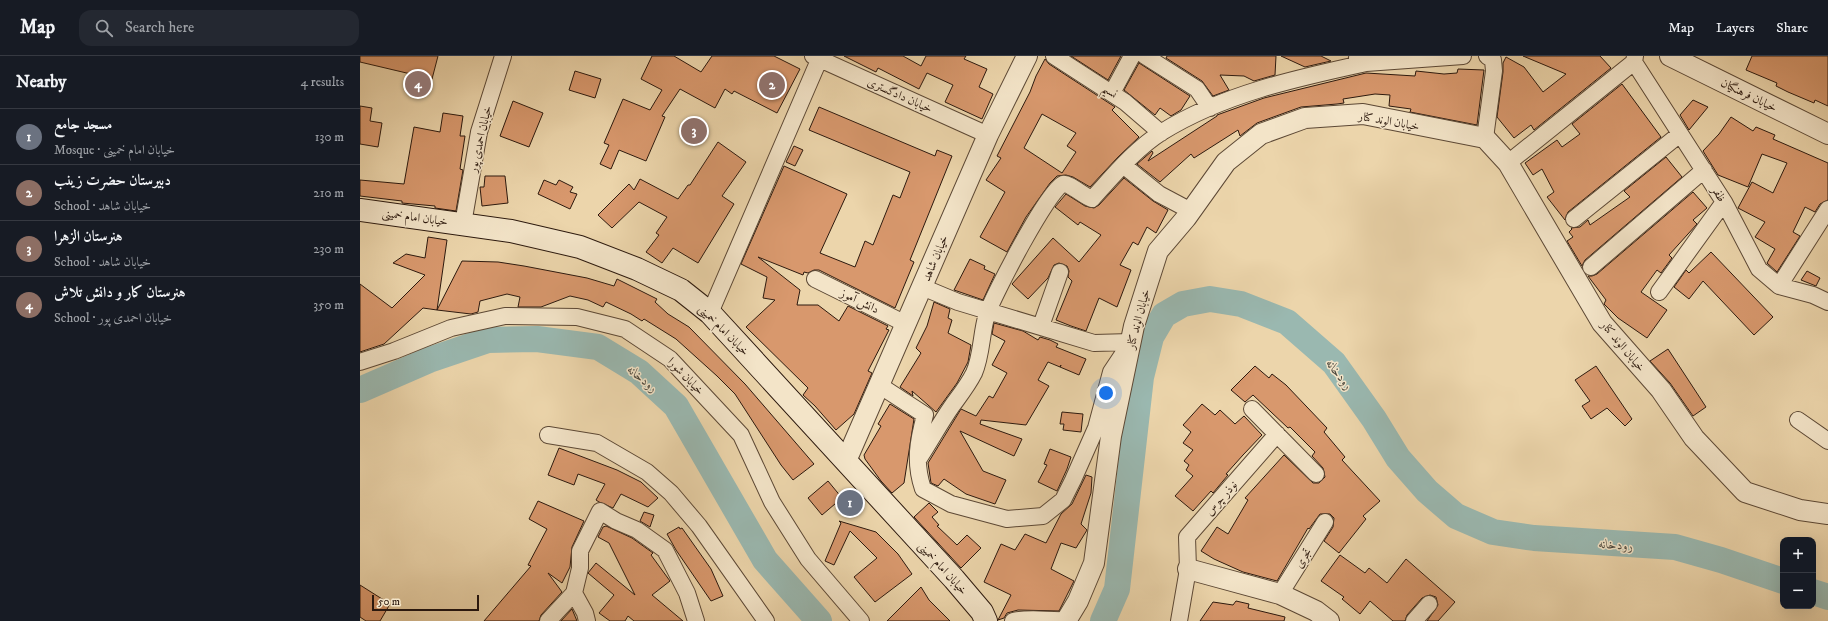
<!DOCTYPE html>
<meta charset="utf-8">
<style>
:root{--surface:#171b24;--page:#242831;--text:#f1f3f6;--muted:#9ea1a6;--line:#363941;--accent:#ea580c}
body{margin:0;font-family:"IM FELL DW Pica",Amiri,serif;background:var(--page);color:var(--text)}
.controls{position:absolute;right:12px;bottom:12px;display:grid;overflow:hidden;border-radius:8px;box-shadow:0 4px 16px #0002}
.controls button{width:36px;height:36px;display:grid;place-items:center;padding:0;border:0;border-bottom:1px solid var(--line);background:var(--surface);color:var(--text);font:20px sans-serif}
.scale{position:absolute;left:12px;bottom:10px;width:107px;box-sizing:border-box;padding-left:4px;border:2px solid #2c190e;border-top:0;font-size:11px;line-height:14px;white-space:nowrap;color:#2c190e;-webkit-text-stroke:3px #f3e4c8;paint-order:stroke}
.you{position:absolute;left:746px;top:337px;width:14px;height:14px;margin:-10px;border:3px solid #fff;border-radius:50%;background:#1a73e8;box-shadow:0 0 0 6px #1a73e833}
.badge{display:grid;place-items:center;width:26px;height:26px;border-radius:50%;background:var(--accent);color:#fff;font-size:13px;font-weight:700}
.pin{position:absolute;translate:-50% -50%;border:2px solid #fff;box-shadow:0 1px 4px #0006}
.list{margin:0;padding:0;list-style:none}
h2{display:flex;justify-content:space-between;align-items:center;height:52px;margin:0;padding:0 16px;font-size:17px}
h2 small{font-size:13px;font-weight:400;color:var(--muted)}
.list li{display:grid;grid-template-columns:26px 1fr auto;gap:12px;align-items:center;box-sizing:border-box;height:56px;padding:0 16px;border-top:1px solid var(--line)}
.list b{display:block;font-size:15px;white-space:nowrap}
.list p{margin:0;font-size:13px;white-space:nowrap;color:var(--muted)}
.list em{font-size:13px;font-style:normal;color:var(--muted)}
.icon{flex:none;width:22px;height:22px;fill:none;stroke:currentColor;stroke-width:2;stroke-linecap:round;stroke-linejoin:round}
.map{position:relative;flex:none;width:1468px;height:565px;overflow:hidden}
header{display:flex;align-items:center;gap:24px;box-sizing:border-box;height:56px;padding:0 20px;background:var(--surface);border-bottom:1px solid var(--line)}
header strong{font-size:19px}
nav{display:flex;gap:22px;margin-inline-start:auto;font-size:14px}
.search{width:280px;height:36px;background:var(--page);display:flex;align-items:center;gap:10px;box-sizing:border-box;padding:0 14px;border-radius:12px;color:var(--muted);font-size:15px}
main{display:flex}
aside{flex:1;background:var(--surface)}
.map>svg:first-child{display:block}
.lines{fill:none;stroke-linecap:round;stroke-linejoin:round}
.river{stroke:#9ab8b0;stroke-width:26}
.building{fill:#d8986d;stroke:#2c190e;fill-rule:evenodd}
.minor-casing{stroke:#5c4835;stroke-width:18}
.tertiary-casing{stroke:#5c4835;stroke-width:22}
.secondary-casing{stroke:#2c190e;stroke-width:24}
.minor{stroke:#f3e4c8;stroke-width:16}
.tertiary{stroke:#f3e4c8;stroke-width:20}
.secondary{stroke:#f3e4c8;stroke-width:22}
.labels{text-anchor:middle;stroke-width:3;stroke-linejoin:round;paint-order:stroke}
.street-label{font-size:12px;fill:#2c190e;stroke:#f3e4c8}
.water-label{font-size:13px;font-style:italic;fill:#4d493f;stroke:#f3e4c8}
</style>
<header>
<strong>Map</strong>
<div class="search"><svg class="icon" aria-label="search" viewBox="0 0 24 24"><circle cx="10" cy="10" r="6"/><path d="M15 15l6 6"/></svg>Search here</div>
<nav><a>Map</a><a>Layers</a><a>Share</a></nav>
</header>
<main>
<aside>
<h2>Nearby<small>4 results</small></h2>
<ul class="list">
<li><span class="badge" style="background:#6b7280">1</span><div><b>مسجد جامع</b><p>Mosque · خیابان امام خمینی</p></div><em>130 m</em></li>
<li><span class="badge" style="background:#8d6e63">2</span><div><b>دبیرستان حضرت زینب</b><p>School · خیابان شاهد</p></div><em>210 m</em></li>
<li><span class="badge" style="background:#8d6e63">3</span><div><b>هنرستان الزهرا</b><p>School · خیابان شاهد</p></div><em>230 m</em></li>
<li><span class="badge" style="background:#8d6e63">4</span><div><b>هنرستان کار و دانش تلاش</b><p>School · خیابان احمدی پور</p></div><em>350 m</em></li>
</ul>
</aside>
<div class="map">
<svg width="1468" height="565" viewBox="0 0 1468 565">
<rect width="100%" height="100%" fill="#ecd5ab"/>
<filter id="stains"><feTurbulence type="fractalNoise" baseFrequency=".005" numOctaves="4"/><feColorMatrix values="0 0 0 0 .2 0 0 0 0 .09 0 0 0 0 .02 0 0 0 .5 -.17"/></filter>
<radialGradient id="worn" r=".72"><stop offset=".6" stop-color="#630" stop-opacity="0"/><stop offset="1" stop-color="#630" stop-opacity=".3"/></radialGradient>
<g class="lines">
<!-- river -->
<path class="river" d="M 0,334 L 69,304 L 128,284 L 177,283 L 238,291 L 279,316 L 316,350 L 405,504 L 459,565
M 1453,536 L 1468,541
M 743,565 L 757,533 L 781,321 L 791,281 L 804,259 L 823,248 L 850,243 L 881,248 L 927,266 L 974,307 L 1014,363 L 1038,402 L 1067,435 L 1096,460 L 1133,476 L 1174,482 L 1315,491 L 1361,504 L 1423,525"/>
</g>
<!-- building -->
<path class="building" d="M 0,0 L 78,0 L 72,23 L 0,6 Z
M 292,0 L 314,0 L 341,16 L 352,0 L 414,0 L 440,13 L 417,57 L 374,35 L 372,38 L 365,33 L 355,52 L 320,33 L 302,60 L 305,61 L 286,105 L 259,94 L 251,113 L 240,108 L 249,89 L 244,87 L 263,43 L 290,54 L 302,34 L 281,23 Z
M 484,0 L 543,0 L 561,10 L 566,0 L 606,0 L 604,3 L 627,13 L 619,31 L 633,38 L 622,63 L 585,46 L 593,29 L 567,17 L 559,33 L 518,12 L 516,16 Z
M 711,0 L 761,0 L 748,24 Z
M 807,0 L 916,0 L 915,19 L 894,25 L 884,20 L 860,19 L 869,34 L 853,40 L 842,25 L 806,2 Z
M 921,0 L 961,0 L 971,5 L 945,11 Z
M 1163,0 L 1240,0 L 1251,12 L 1174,74 L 1171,69 L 1154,82 L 1137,61 L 1143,16 L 1143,7 L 1146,1 L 1164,11 L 1183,36 L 1206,18 Z
M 1392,0 L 1468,0 L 1468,50 L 1455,44 L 1454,47 L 1428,36 L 1416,30 L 1417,27 L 1386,14 Z
M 685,3 L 689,8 L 755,51 L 752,54 L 779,81 L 758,101 L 730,131 L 713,121 L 706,119 L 697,120 L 690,127 L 666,161 L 647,196 L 620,181 L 645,136 L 626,124 L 641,102 L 637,100 L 670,36 L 676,20 ZM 682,58 L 716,77 L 707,90 L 716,96 L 702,117 L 664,92 Z
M 779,7 L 830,40 L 821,54 L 811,60 L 800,52 L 795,59 L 764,34 Z
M 1098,13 L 1124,14 L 1117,69 L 1050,56 L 1051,53 L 1029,50 L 1030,39 L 1015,38 L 983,43 L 984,47 L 977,48 L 941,51 L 897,67 L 880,80 L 878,74 L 834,102 L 831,98 L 800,126 L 777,108 L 792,95 L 793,97 L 788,105 L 857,60 L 857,59 L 904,42 L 1006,17 L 1055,20 L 1056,15 L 1084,18 L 1097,17 Z
M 215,15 L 241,23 L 235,42 L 209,34 Z
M 1262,28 L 1301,81 L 1208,156 L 1205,164 L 1187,141 L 1194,136 L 1182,113 L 1173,119 L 1165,107 L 1197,84 L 1202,91 L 1220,78 L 1212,68 Z
M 1333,44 L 1348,51 L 1329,74 L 1320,59 Z
M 153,45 L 183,57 L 169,91 L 140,80 Z
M 0,50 L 12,52 L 10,65 L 22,67 L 18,91 L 0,88 Z
M 459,51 L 575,100 L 577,94 L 592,100 L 550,204 L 554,206 L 535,252 L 459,214 L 454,214 L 448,217 L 444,216 L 443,219 L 398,201 L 440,234 L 437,249 L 458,249 L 479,265 L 488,250 L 528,270 L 526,273 L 529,274 L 508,315 L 512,317 L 494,358 L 476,374 L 455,350 L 443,339 L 448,332 L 386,271 L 415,244 L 403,242 L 407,221 L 381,208 L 424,110 L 487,138 L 460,197 L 495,211 L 505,185 L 513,189 L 533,139 L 540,142 L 550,116 L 449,74 Z
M 83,57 L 103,60 L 100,80 L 105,80 L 100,113 L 103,114 L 96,155 L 75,152 L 75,150 L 42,147 L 42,145 L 0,140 L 0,124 L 44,128 L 54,71 L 80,76 Z
M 1371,61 L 1393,75 L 1396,71 L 1415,79 L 1413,83 L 1468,107 L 1468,144 L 1460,148 L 1455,156 L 1445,151 L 1433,176 L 1440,180 L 1417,216 L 1407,207 L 1415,193 L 1395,181 L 1405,166 L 1378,152 L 1392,126 L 1413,137 L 1427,107 L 1402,98 L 1388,131 L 1358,119 L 1343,95 L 1359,78 Z
M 358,86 L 386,106 L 362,140 L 374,148 L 338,207 L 313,192 L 302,207 L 286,196 L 299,179 L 296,177 L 307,161 L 279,146 L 252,172 L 238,159 L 269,128 L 274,134 L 280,123 L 318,143 L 328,129 L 330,129 Z
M 434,90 L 443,94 L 435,110 L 426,106 Z
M 1306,101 L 1322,121 L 1225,204 L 1222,210 L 1207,185 L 1213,181 L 1209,176 L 1212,173 L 1211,172 L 1220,171 L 1228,164 L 1230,169 L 1270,141 L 1264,135 Z
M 125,120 L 145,120 L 148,147 L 122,150 L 120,131 L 124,131 Z
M 764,122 L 793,145 L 808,154 L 796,177 L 787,171 L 778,189 L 773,186 L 760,209 L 771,214 L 757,251 L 739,242 L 726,275 L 711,270 L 696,264 L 712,225 L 708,221 L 709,215 L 707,210 L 699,207 L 694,209 L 688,222 L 668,243 L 652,228 L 693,182 L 719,206 L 741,179 L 720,166 L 718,169 L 695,151 L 706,138 L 725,150 L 734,152 L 739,149 Z
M 184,124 L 196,129 L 199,124 L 213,131 L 210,136 L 217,138 L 210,153 L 178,138 Z
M 1333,136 L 1347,152 L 1333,164 L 1337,168 L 1309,199 L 1312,202 L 1301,217 L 1297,214 L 1281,236 L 1307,254 L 1287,282 L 1258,262 L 1244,248 L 1246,244 L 1228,220 L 1232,220 L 1237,218 Z
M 68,181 L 87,184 L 77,254 L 63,252 L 24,288 L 0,296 L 0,228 L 32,252 L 65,219 L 33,207 L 46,198 L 65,202 Z
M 1351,196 L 1413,261 L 1394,279 L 1343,225 L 1329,243 L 1314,231 L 1326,214 L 1329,217 Z
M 610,203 L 625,210 L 624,213 L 635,218 L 623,244 L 594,234 Z
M 102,205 L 138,206 L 164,210 L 227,222 L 254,230 L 257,223 L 297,243 L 295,246 L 308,258 L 329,271 L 385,328 L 454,408 L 433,424 L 421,409 L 375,338 L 357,320 L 316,283 L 284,263 L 282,265 L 271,258 L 246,246 L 243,251 L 228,244 L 210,240 L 181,251 L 158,251 L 160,241 L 147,238 L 120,245 L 118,256 L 111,258 L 77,254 Z
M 1447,215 L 1460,222 L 1456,230 L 1441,224 Z
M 574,246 L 590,253 L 588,262 L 592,264 L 588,277 L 611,289 L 608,306 L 597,327 L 576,356 L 552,335 L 553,340 L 540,331 L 561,297 L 556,292 L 567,270 Z
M 634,267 L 663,275 L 678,284 L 680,281 L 690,284 L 698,288 L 696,291 L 726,303 L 719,319 L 700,311 L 701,309 L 700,311 L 688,306 L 678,324 L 689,330 L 666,369 L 621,364 L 620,368 L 662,383 L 654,400 L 600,375 L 623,415 L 646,424 L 635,448 L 606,438 L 584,423 L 578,430 L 571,427 L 568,407 L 601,353 L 616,360 L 629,340 L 633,342 L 647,317 L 632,309 L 645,285 L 632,278 Z
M 1308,293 L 1346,351 L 1333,360 L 1310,327 L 1290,305 Z
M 895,310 L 909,322 L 912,318 L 926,329 L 967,372 L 964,376 L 985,401 L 982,404 L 1020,445 L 1003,460 L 1006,463 L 979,497 L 964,485 L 973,471 L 974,462 L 970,458 L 960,458 L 949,473 L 948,472 L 917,525 L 883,516 L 854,503 L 841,495 L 857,471 L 868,478 L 888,444 L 885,442 L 924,399 L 953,427 L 959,427 L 965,421 L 963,412 L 952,400 L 955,396 L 930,371 L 928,372 L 893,339 L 885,346 L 871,334 Z
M 1236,310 L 1272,363 L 1265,370 L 1247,352 L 1231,363 L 1222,350 L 1230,345 L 1215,324 Z
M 530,348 L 554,363 L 544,427 L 532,437 L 521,425 L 505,403 L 504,399 L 521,370 L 518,368 Z
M 842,348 L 855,359 L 860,354 L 875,368 L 884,360 L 902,379 L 883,399 L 866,418 L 868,419 L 853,437 L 851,435 L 833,455 L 815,440 L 833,420 L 826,414 L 829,409 L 824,405 L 833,394 L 823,387 L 831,376 L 823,369 Z
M 702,356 L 723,358 L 721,376 L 703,374 L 704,368 L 700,368 Z
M 199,392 L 257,414 L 281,426 L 298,442 L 288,451 L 261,438 L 253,452 L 239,446 L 236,444 L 245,428 L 218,418 L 214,429 L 188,419 Z
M 690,393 L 711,401 L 707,413 L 697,435 L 678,426 L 687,409 L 684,408 Z
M 726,419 L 732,421 L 731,437 L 721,468 L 727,474 L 716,492 L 701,487 L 691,513 L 714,525 L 699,555 L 658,554 L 647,557 L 644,562 L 638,564 L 651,539 L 624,526 L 641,488 L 655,494 L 665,478 L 686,487 L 701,458 L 712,448 Z
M 468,425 L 482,442 L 462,459 L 448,442 Z
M 178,445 L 224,465 L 212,491 L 210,511 L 202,527 L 188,517 L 202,536 L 181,559 L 179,565 L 124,565 L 171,510 L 168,509 L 187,473 L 169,463 Z
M 569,447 L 578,456 L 572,461 L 579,469 L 577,470 L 597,489 L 607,479 L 621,492 L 601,512 L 554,461 Z
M 284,456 L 294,459 L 290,471 L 280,465 Z
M 479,465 L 516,476 L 538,498 L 552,518 L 515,546 L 494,521 L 517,502 L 490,475 L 474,509 L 465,505 L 481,467 Z
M 246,470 L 272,482 L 293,497 L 291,499 L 310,525 L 292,539 L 323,565 L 274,565 L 268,560 L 265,565 L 250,565 L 239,557 L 254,539 L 228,517 L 236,507 L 275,539 L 249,487 L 238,481 L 243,471 Z
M 319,471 L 320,473 L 322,472 L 351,513 L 363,540 L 351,545 L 316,494 L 307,478 Z
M 980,499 L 1005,517 L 1009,512 L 1027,527 L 1046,503 L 1095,546 L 1078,565 L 1067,565 L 1078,549 L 1076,541 L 1070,539 L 1062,542 L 1047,559 L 1045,565 L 1033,565 L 1010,545 L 1000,558 L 982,543 L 984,541 L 961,525 Z
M 0,529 L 30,548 L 20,565 L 6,565 L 0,561 Z
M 561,531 L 569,544 L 590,565 L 527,565 Z
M 876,545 L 889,548 L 888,552 L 925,561 L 924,565 L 840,565 L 853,546 L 873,549 Z
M 212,553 L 217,565 L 201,565 Z"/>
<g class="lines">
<defs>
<path id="minor" d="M 453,0 L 628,79
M 694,0 L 765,46 L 801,77
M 785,0 L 837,33 L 850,52
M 1275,0 L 1274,6 L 1364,146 L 1399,213 L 1419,230 L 1453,239 L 1468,246
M 997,2 L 1006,7 L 1103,0
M 752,37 L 772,0
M 1125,82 L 1134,15 L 1133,4 L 1127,0
M 1148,107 L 1274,6
M 763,109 L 799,138 L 831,155
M 1214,163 L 1320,78
M 103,168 L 119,76 L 143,0
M 1231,211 L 1344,114
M 455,223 L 546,268
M 1419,230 L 1468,153
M 562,231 L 598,246 L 734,287 L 771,286
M 1299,236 L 1364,146
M 350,257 L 459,4
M 681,270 L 700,216
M 0,306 L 34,295 L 91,272 L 145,260 L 217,261 L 265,273 L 310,303 L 381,379 L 412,446 L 448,503 L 501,565
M 519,329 L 565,359 C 558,385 554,406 563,433 L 591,448 L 647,463 L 683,460 L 703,444 L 713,424 L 736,372 L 751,316 L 767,292
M 892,353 L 956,418
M 1438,364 L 1468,385
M 188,379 L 237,387 L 287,416 L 311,437 L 339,470 L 406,565
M 558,404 C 570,386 580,367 592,350 C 600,339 608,329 614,317 C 622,299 621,277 627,258 C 633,240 689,132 703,128 C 708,126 725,141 732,143 C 753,120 775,93 802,76 C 863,38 937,22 1006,7
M 920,538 L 965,466
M 188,565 L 214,537
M 227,565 L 225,557 L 214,537 L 220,512 L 220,495 L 240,455 L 256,465 L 277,474 L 305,494 L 327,537 L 336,565
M 653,565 C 671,561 688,565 707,564
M 819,565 L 828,513 L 827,481 L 917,378
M 1054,565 L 1069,548"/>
<path id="tertiary" d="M 1310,0 L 1468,78
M 486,405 L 628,79 L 667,0
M 828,513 L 920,538 L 956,555 L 969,565
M 706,565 L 718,545 L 734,507 L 751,380 L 774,270 L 798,195 L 826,162 L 866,106 L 901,78 L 945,62 L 1003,58 L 1125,82 L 1148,107 L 1242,267 L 1301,334 L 1334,382 L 1385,436 L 1440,454 L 1468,458"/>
<path id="secondary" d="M 0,154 L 151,175 L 220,191 L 277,213 L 321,234 L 350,257 L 594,523 L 622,556 L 626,565"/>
</defs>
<!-- minor casing -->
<use href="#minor" class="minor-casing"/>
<!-- tertiary casing -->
<use href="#tertiary" class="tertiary-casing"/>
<!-- secondary casing -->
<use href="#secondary" class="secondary-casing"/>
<!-- minor -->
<use href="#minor" class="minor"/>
<!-- tertiary -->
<use href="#tertiary" class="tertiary"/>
<!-- secondary -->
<use href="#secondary" class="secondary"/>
</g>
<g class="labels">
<!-- street labels -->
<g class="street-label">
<text transform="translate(750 35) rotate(35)" y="4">نسیم</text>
<text transform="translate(540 39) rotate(24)" y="4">خیابان دادگستری</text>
<text transform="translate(1389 39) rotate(26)" y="4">خیابان فرهنگیان</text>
<text transform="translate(1029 65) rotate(10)" y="4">خیابان الوند کنار</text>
<text transform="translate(120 83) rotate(-77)" y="4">خیابان احمدی پور</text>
<text transform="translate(1359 138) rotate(58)" y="4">ظفر</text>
<text transform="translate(55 161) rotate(8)" y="4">خیابان امام خمینی</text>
<text transform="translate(575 202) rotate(-67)" y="4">خیابان شاهد</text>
<text transform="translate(500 245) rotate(26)" y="4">دانش آموز</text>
<text transform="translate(778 263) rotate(-75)" y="4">خیابان الوند کنار</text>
<text transform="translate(364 274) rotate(45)" y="4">خیابان امام خمینی</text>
<text transform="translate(1263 290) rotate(50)" y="4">خیابان الوند کنار</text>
<text transform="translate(326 320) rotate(46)" y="4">خیابان شورا</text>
<text transform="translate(861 442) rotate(-49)" y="4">نوذر چرس</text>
<text transform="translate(943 502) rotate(-58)" y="4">تجری</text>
<text transform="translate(583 512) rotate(48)" y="4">خیابان امام خمینی</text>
</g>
<!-- water labels -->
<g class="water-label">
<text transform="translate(980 318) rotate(52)" y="5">رودخانه</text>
<text transform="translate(283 322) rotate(39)" y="5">رودخانه</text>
<text transform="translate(1256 488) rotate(4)" y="5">رودخانه</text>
</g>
</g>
<rect width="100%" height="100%" filter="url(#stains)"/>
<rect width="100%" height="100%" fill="url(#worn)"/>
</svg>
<div class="controls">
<button>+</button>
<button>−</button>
</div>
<div class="scale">50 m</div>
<div class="you"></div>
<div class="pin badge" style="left:490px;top:447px;background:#6b7280">1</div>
<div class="pin badge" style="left:412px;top:29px;background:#8d6e63">2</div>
<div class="pin badge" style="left:334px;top:75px;background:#8d6e63">3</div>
<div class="pin badge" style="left:58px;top:28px;background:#8d6e63">4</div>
</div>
</main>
